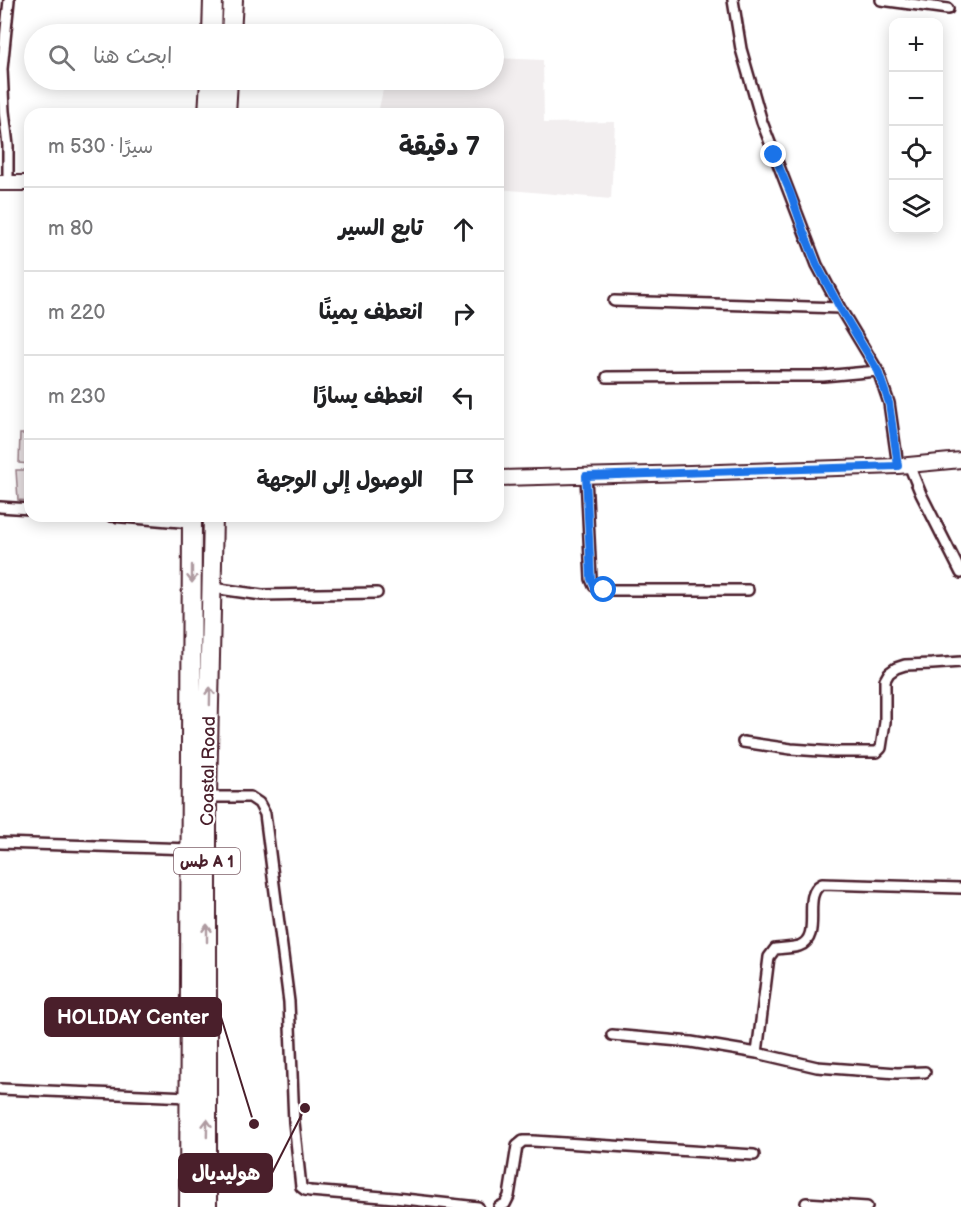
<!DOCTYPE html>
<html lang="ar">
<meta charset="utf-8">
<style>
:root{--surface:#fff;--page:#f6f6f6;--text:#202124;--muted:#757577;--line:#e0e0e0}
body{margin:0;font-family:"Balsamiq Sans","Playpen Sans Arabic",sans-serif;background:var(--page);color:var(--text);direction:rtl}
.controls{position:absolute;right:18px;top:18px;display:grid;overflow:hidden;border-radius:12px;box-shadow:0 3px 15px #0003}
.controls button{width:54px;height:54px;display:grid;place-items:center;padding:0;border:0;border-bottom:2px solid var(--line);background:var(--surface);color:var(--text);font:30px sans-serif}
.stop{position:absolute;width:18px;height:18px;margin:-14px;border:4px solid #1a73e8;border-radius:50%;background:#fff}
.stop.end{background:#1a73e8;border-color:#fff;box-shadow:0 2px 6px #0008}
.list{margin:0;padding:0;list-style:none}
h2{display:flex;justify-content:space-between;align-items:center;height:78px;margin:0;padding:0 24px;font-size:26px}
h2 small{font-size:20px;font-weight:400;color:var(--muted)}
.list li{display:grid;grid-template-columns:39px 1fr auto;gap:18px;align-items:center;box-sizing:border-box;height:84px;padding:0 24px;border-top:2px solid var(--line)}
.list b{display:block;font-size:22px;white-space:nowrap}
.list em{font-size:20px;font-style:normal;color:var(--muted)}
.icon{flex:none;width:33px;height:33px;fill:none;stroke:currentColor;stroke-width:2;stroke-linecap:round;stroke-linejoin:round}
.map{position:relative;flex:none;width:961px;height:1207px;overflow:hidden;direction:ltr}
.search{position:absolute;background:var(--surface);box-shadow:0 3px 15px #0003;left:24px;top:24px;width:480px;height:66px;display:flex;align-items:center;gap:15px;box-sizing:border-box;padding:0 21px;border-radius:33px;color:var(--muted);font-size:22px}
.panel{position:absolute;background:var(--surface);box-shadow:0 3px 15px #0003;left:24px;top:108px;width:480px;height:414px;border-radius:18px;direction:rtl}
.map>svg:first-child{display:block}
.built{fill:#f2eeef}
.green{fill:#e5dee0;stroke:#987e86;stroke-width:1.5}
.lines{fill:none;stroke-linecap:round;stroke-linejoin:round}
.street-casing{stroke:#4a1f2b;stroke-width:14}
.secondary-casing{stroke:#4a1f2b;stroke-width:18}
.highway-casing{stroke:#4a1f2b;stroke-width:22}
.street{stroke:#fff;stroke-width:9}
.secondary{stroke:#fff;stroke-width:14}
.highway{stroke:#fff;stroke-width:18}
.oneway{stroke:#ae9aa0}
.route{stroke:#1a73e8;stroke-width:8}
.labels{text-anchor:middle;stroke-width:4.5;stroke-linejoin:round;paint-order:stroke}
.shield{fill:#fff;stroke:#80626b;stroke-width:1.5}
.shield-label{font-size:16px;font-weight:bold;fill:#4a1f2b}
.street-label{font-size:18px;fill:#4a1f2b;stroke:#fff}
.leader{fill:none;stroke:#4a1f2b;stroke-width:2}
.callout-dot{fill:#4a1f2b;stroke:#fff;stroke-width:2}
.callout{fill:#4a1f2b;stroke:#4a1f2b;stroke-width:2}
.callout-label{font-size:20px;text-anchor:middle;font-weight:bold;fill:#fff}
</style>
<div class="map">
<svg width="961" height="1207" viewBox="0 0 961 1207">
<rect width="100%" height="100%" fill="#fff"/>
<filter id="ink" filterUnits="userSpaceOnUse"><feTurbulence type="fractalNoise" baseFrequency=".0167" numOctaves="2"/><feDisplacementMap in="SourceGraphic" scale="12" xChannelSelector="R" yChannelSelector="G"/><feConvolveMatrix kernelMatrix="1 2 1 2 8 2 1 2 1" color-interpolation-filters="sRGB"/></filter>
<g filter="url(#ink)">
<!-- built -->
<path class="built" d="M 329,25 L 493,29 L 492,34 L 329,34 Z
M 494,58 L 543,60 L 544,123 L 615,122 L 611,199 L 498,189 L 498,114 L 378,114 L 385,80 L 494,80 Z"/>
<!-- green -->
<path class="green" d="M 20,434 L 30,434 L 30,464 L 19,463 Z
M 16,470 L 30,470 L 30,501 L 18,500 Z"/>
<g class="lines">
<defs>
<path id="street" d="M 733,0 L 741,49 L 762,122 L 817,265 L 840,308 L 878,371 L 889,403 L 898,466
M 881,0 L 948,9
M 8,183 L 8,146 L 4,111 L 2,69 L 9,0
M 614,301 L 840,308
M 607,377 L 756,376 L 823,376 L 878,371
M 909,465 L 921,494 L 961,573
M 586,476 L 591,579 L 594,586 L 604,590 L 748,590
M 0,507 L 30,509
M 111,516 L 192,523
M 212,588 L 262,595 L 377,593
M 743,742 L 791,749 L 834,752 L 877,752 L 881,748 L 885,722 L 885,680 L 889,673 L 896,668 L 905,665 L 932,664 L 961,662
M 207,797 L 250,797 L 259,803 L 265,814 L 289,1002 L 294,1122 L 301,1187 L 305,1190 L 310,1191 L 395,1198 L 478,1207
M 0,843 L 192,849
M 612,1035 L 691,1042 L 757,1053 L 769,957 L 775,949 C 783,948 792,948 799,946 C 824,937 800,895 822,884 L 961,888
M 757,1053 L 817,1067 L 897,1073 L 925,1072
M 0,1089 L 189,1097
M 806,1203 L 867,1207
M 499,1207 L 505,1204 L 509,1196 L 517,1146 L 523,1141 L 533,1141 L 754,1155"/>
<path id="secondary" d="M 0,183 L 30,183
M 498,478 L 690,473 L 898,466 L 961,460"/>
<path id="highway" d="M 212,34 L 213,0
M 231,34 L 233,0
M 208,114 L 210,80
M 226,114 L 228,80
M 189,1207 L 192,516
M 207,1207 L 207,797 L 213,516"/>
</defs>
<!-- street casing -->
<use href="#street" class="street-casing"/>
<!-- secondary casing -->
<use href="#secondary" class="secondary-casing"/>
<!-- highway casing -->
<use href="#highway" class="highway-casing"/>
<!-- street -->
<use href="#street" class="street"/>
<!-- secondary -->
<use href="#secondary" class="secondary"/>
<!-- highway -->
<use href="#highway" class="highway"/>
</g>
<!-- one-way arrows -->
<defs><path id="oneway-shaft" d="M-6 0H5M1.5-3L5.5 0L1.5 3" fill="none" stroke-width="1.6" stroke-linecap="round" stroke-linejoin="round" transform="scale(1.5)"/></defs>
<g class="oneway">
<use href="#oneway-shaft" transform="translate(192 574) rotate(90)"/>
<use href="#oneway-shaft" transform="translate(210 696) rotate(-89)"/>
<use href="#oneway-shaft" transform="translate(207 933) rotate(-90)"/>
<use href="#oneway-shaft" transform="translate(207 1128) rotate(-89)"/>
</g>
</g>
<g class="lines" filter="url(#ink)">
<!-- route -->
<path class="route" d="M 604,590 L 594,586 L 591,579 L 586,476 L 898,466 L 889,403 L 878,371 L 840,308 L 817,265 L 803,230 L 790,192 L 774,155"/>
</g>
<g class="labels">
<!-- shield labels -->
<rect class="shield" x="174" y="848" width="66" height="26" rx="4.5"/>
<g class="shield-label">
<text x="207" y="867">طس A 1</text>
</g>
<!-- street labels -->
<g class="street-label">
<text transform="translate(208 771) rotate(-89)" y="6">Coastal Road</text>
</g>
</g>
<!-- callouts -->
<path class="leader" d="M254 1124L221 1017M305 1108L272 1173"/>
<g class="callout-dot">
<circle cx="254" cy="1124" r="6"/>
<circle cx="305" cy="1108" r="6"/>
</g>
<g class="callout">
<rect x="45" y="998" width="176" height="38" rx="6"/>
<rect x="179" y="1154" width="93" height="38" rx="6"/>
</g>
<g class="callout-label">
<text x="133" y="1024">HOLIDAY Center</text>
<text x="226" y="1180">هوليديال</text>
</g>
</svg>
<div class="controls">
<button>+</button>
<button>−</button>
<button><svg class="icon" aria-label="locate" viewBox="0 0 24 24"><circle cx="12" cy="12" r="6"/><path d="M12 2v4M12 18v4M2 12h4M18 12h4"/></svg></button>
<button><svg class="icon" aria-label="layers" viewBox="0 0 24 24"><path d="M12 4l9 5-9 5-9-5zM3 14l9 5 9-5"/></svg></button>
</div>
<div class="stop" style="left:604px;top:590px"></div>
<div class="stop end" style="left:774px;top:155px"></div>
<div class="search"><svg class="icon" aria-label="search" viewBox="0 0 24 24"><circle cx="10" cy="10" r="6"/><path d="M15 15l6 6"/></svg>ابحث هنا</div>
<section class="panel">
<h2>7 دقيقة<small>سيرًا · 530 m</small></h2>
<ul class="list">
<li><svg class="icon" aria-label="ahead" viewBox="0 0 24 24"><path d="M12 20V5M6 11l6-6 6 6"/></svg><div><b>تابع السير</b></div><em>80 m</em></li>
<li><svg class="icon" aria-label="right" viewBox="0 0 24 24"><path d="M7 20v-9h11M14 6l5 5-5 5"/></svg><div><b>انعطف يمينًا</b></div><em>220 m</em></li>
<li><svg class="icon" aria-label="left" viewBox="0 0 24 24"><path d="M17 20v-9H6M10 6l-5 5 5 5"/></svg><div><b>انعطف يسارًا</b></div><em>230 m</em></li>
<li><svg class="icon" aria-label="arrive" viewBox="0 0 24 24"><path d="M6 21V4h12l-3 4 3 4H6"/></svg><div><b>الوصول إلى الوجهة</b></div></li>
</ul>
</section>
</div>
